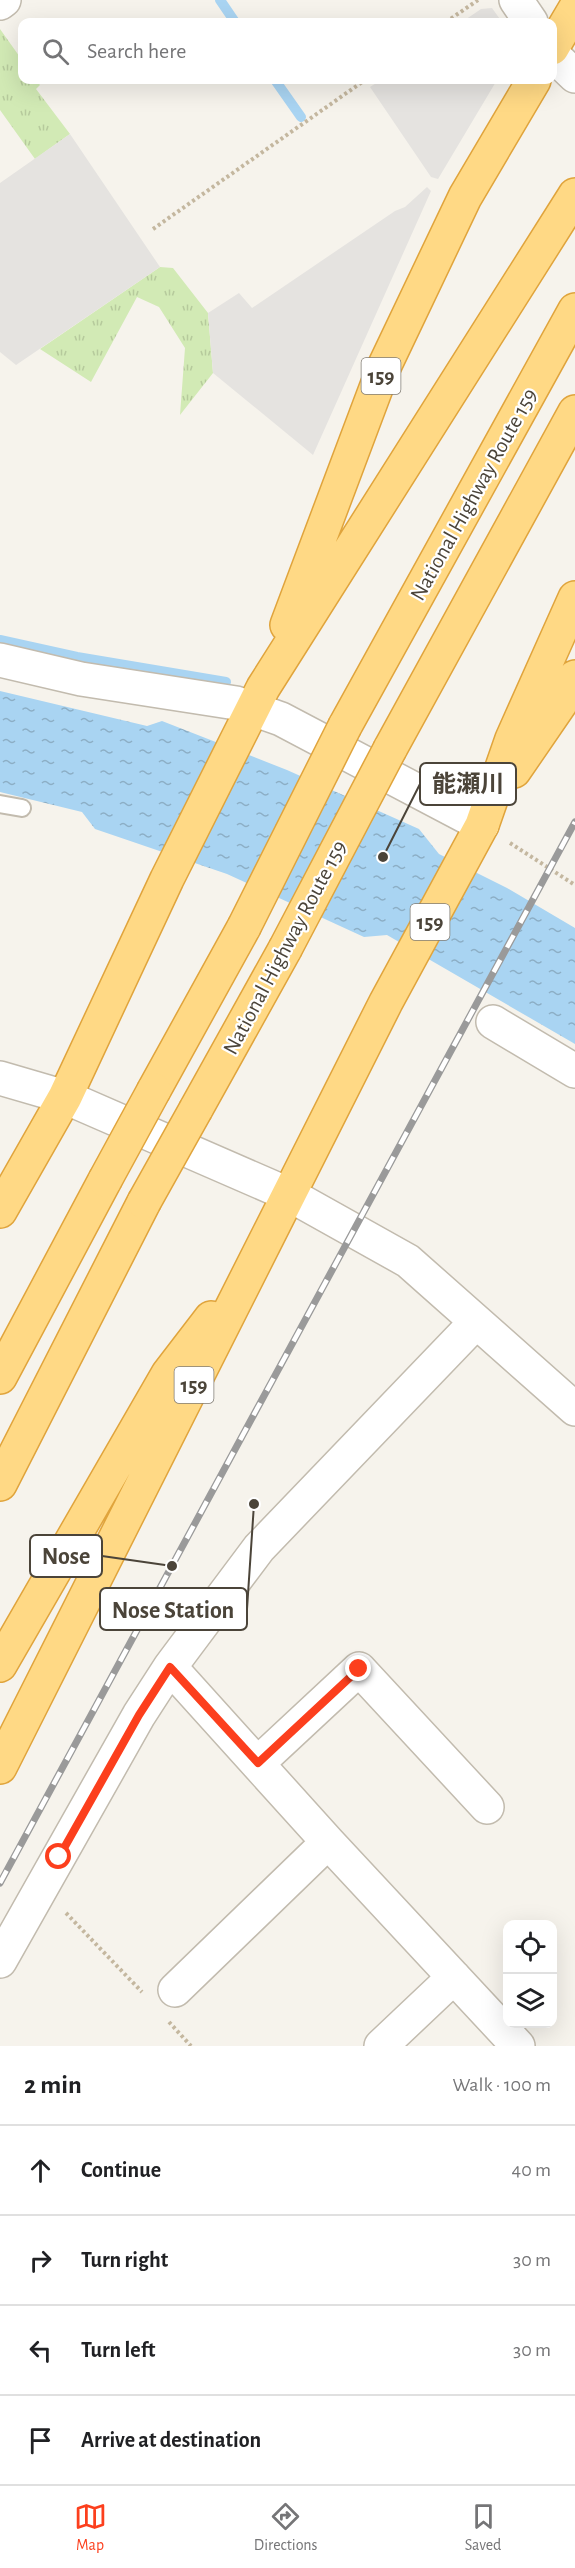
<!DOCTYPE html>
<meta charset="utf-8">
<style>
:root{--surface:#fff;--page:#f6f6f6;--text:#202124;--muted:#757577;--line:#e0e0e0;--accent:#fc3f1d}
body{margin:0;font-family:"Alegreya Sans","Noto Sans JP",sans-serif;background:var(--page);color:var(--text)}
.controls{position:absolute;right:18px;bottom:18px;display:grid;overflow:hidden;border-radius:12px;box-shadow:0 6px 24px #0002}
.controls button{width:54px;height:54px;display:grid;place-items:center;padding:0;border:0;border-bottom:2px solid var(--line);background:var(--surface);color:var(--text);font:30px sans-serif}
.stop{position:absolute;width:18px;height:18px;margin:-14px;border:4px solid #fc3f1d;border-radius:50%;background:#fff}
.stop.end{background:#fc3f1d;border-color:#fff;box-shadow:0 2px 6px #0008}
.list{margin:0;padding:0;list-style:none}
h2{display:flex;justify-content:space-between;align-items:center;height:78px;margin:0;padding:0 24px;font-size:26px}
h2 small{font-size:20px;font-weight:400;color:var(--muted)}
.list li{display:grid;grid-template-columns:39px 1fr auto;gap:18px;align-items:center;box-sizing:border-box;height:90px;padding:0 24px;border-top:2px solid var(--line)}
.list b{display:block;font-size:22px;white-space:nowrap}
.list em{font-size:20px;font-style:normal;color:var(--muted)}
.icon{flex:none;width:33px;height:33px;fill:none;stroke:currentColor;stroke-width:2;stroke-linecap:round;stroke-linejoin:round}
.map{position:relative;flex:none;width:575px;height:2046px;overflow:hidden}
.search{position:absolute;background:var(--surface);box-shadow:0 6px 24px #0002;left:18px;right:18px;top:18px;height:66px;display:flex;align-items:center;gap:15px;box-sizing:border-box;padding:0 21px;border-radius:12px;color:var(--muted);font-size:22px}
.sheet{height:438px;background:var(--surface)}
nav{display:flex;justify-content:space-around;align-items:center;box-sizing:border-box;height:84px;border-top:2px solid var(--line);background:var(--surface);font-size:16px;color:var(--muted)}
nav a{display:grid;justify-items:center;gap:3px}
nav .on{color:var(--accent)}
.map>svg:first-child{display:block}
.grass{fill:url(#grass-tufts)}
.parking{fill:#e5e3e0}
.water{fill:url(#water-ripples)}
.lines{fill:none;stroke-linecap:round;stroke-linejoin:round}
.stream{stroke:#a9d4f2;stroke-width:10}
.service-casing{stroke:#c2bbae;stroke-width:20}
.minor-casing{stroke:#c2bbae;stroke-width:36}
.tertiary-casing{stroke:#c2bbae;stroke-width:36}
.trunk-casing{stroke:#e0a43c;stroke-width:36}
.path{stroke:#c4b79f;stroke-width:4;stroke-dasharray:3 3;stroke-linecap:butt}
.service{stroke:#fff;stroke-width:16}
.minor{stroke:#fff;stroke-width:33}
.tertiary{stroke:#fff;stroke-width:33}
.trunk{stroke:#ffd985;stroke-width:33}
.rail-casing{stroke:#9a9a9a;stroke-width:7}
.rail{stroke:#fff;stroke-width:4.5;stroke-dasharray:14;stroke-linecap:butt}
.trunk-bridge-casing{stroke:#e0a43c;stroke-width:36;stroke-linecap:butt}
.trunk-bridge{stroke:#ffd985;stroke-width:33}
.route{stroke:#fc3f1d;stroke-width:8}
.labels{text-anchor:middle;stroke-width:4.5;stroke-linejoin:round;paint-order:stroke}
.shield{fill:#fff;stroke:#817c74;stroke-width:1.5}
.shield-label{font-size:21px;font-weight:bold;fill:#4b4439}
.street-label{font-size:22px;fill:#4b4439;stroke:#fff}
.leader{fill:none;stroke:#4b4439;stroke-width:2}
.callout-dot{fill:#4b4439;stroke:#fff;stroke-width:2}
.callout{fill:#fff;stroke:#4b4439;stroke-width:2}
.callout-label{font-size:24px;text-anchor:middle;font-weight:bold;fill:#4b4439}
</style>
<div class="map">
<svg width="575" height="2046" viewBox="0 0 575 2046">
<defs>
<pattern id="grass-tufts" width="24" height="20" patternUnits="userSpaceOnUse" patternTransform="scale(1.5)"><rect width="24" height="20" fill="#d2eab5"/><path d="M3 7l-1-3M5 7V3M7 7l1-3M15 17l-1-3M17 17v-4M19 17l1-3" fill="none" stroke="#b6ca9c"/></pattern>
<pattern id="water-ripples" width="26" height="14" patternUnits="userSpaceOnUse" patternTransform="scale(1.5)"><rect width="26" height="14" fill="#a9d4f2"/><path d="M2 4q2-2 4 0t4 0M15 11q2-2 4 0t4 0" fill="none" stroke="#8caec5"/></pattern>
</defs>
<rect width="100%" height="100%" fill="#f6f3ec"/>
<!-- grass -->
<path class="grass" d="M 0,29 L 22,60 L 22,80 L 36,80 L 40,85 L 36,89 L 70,134 L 35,159 L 0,110 Z
M 160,267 L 173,268 L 208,313 L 213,373 L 180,415 L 185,348 L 159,307 L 137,297 L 91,382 L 40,349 Z"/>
<!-- parking -->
<path class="parking" d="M 492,8 L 502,22 L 462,22 L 481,9 Z
M 381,80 L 497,80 L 438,179 L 431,177 L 370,87 Z
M 70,134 L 160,267 L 16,365 L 0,352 L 0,183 Z
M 427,187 L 431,191 L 313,455 L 213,373 L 208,313 L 239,293 L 252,308 L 395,211 L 405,207 Z"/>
<!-- water -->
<path class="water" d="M 0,691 L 147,726 L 162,721 L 287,770 L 419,829 L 439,854 L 507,888 L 575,928 L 575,1044 L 387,935 L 364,937 L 227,874 L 95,829 L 82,812 L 0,792 Z"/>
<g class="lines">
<!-- stream -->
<path class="stream" d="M 220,0 L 235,22
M 275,80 L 301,117
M 0,640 L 77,657 L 226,682"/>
<defs>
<path id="service" d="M 0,804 L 22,808"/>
<path id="minor" d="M 516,0 L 531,22
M 0,3 L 4,0
M 552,54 L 575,76
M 0,660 L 81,679 L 236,703 L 281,719 L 482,825
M 493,1022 L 575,1071
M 0,1078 L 65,1097
M 476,1322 L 259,1548 L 170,1667 L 328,1842 L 518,2046
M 258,1763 L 359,1669 L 487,1807
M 0,1961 L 139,1715 L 170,1667
M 175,1990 L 328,1842
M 381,2046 L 454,1977"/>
<path id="tertiary" d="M 65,1097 L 290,1195 L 408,1261 L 575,1409"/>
<path id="trunk" d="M 552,48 L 575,9
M 287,625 L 384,367 L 465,197 L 534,80
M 345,726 L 575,310
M 390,749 L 575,412
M 514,771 L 560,704 L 575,677
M 154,1090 L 244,927
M 196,1109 L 285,949
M 0,1211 L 65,1097 L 167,879 L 263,688 L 575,195
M 0,1377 L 105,1180
M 0,1484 L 144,1202
M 0,1665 L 168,1374 L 211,1318
M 0,1767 L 386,1002 L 482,825 L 512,739 L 575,598"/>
</defs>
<!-- service casing -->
<use href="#service" class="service-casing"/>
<!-- minor casing -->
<use href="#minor" class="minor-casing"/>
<!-- tertiary casing -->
<use href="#tertiary" class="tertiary-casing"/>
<!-- trunk casing -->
<use href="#trunk" class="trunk-casing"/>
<!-- path -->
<path class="path" d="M 446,22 L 478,0
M 153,229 L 365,80
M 510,843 L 575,885
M 66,1913 L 142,1992
M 169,2022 L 191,2046"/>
<!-- service -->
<use href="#service" class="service"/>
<!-- minor -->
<use href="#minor" class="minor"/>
<!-- tertiary -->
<use href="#tertiary" class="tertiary"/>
<!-- trunk -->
<use href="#trunk" class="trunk"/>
<defs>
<path id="rail" d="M 0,1883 L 575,822"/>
</defs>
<!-- rail casing -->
<use href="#rail" class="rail-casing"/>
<!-- rail -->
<use href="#rail" class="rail"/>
<defs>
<path id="trunk-bridge" d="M 244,927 L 345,726
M 285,949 L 390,749
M 105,1180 L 154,1090
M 144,1202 L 196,1109"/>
</defs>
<!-- trunk-bridge casing -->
<use href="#trunk-bridge" class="trunk-bridge-casing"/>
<!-- trunk-bridge -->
<use href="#trunk-bridge" class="trunk-bridge"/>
</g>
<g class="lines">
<!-- route -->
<path class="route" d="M 59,1857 L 139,1715 L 170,1667 L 258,1763 L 359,1669"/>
</g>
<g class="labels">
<!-- shield labels -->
<g class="shield">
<rect x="361.5" y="358" width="39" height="36" rx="4.5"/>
<rect x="410.5" y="904" width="39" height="36" rx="4.5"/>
<rect x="174.5" y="1367" width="39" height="36" rx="4.5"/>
</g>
<g class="shield-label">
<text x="381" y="383">159</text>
<text x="430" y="929">159</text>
<text x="194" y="1392">159</text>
</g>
<!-- street labels -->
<g class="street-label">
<text transform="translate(473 494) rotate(-61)" y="8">National Highway Route 159</text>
<text transform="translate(284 947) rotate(-62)" y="8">National Highway Route 159</text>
</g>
</g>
<!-- callouts -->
<path class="leader" d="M383 857L420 784M172 1566L102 1556M254 1504L247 1609"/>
<g class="callout-dot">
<circle cx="383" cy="857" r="6"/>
<circle cx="172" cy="1566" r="6"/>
<circle cx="254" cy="1504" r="6"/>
</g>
<g class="callout">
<rect x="420" y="763" width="96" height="42" rx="6"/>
<rect x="30" y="1535" width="72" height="42" rx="6"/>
<rect x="100" y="1588" width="147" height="42" rx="6"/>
</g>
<g class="callout-label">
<text x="468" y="792">能瀬川</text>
<text x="66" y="1564">Nose</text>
<text x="173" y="1618">Nose Station</text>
</g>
</svg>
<div class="controls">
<button><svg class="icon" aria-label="locate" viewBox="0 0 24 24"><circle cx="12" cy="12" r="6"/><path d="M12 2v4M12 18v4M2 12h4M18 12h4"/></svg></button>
<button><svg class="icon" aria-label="layers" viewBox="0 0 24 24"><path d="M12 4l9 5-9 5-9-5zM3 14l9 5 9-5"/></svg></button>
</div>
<div class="stop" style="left:59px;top:1857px"></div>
<div class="stop end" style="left:359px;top:1669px"></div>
<div class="search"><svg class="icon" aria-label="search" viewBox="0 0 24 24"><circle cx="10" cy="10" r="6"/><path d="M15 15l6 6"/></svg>Search here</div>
</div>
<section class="sheet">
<h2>2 min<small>Walk · 100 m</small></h2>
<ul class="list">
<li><svg class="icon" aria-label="ahead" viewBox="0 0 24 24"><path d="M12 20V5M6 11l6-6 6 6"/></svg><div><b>Continue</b></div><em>40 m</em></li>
<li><svg class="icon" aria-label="right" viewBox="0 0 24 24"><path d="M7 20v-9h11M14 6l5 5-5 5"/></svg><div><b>Turn right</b></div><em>30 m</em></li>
<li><svg class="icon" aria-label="left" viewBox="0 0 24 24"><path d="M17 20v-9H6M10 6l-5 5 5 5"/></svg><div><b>Turn left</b></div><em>30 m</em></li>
<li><svg class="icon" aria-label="arrive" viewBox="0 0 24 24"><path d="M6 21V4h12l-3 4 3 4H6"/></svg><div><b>Arrive at destination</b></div></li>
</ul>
</section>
<nav>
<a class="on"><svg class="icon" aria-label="map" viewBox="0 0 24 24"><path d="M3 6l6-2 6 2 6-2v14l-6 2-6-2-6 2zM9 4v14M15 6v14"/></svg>Map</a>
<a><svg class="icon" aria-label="directions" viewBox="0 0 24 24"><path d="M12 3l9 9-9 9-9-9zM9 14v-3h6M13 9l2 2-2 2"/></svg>Directions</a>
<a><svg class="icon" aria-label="saved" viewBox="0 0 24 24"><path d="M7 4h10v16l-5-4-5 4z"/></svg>Saved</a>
</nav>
